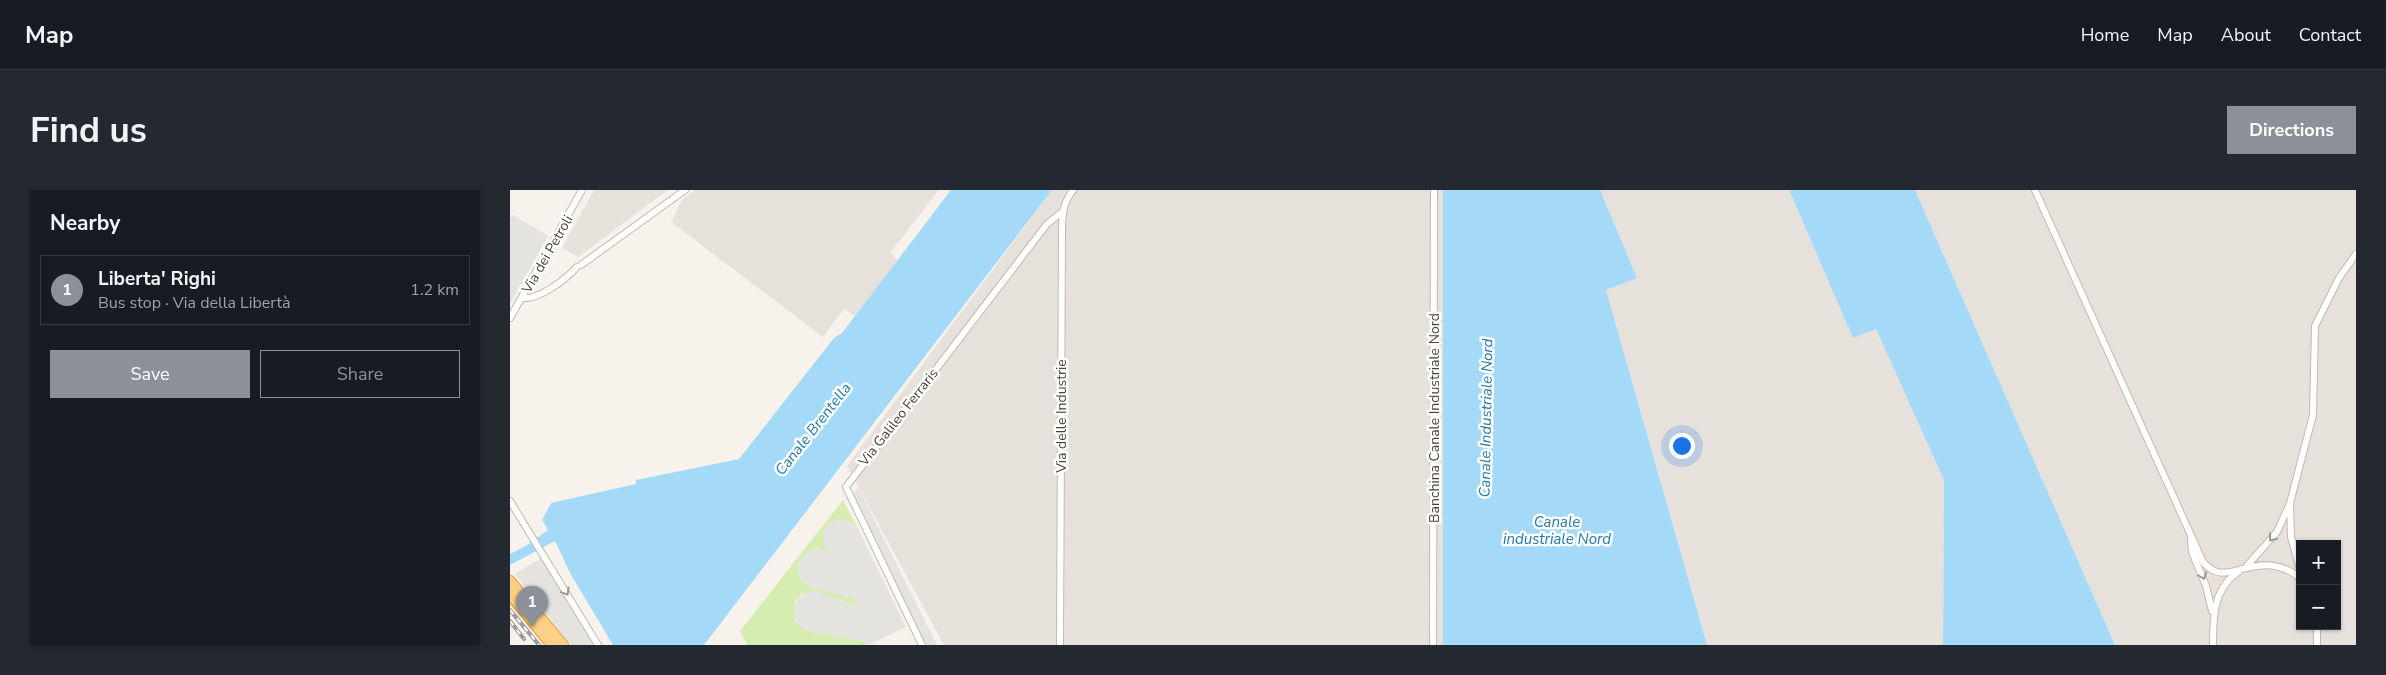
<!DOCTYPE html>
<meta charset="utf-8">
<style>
:root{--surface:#171b24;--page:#242831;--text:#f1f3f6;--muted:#9ea1a6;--line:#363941;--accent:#8c9099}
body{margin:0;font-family:"Nunito Sans",sans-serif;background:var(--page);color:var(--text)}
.controls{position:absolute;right:15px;bottom:15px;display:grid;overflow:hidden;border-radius:0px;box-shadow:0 1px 4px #0004}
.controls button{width:45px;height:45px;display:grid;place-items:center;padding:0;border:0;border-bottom:1px solid var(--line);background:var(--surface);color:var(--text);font:25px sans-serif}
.you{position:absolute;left:1171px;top:255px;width:18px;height:18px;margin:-12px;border:4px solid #fff;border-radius:50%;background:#1a73e8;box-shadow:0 0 0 8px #1a73e833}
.badge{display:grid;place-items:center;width:32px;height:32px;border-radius:50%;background:var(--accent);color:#fff;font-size:16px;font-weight:700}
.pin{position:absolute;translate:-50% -41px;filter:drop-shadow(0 1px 2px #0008)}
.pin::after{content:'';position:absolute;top:26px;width:18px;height:15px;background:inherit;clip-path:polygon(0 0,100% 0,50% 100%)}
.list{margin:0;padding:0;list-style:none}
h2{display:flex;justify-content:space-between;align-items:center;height:65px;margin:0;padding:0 20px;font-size:21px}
h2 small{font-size:16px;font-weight:400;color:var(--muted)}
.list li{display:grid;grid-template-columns:32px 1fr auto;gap:15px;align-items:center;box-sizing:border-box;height:70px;margin:0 10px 10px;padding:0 10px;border:1px solid var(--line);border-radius:0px}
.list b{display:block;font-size:19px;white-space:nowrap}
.list p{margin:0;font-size:16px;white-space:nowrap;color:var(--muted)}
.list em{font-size:16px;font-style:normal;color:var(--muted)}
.actions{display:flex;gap:10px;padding:15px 20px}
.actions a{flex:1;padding:11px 0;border:1px solid var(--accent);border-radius:0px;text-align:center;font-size:18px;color:var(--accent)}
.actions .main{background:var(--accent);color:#fff}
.map{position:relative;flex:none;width:1846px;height:455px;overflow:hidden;border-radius:0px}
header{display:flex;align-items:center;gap:30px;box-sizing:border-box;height:70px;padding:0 25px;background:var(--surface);border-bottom:1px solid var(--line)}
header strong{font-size:24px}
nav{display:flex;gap:28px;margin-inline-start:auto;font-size:18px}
.intro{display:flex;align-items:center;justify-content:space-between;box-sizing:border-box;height:120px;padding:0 30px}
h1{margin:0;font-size:35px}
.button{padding:12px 22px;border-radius:0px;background:var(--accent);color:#fff;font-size:18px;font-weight:700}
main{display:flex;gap:30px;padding:0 30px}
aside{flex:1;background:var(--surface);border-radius:0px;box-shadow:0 1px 4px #0004}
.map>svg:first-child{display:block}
.industrial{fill:#e7e1dc;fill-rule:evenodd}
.green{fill:#d6edb2}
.parking{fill:#e5e3e0}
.water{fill:#a4daf7}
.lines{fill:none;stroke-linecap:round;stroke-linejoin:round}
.minor-casing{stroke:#c3baad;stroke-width:8}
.trunk-casing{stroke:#ea9a32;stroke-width:12}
.minor{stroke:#fff;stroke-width:6}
.trunk{stroke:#ffd085;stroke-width:10}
.rail-casing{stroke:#9a9a9a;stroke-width:4}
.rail{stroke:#fff;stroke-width:2;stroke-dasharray:5.5;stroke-linecap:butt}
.oneway{stroke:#9d9892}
.labels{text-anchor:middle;stroke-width:5;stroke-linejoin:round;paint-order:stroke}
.street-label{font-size:14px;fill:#4c4338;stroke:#fff}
.water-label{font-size:15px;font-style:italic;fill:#2379a8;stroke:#fff}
</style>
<header>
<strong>Map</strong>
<nav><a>Home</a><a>Map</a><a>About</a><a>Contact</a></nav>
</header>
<div class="intro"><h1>Find us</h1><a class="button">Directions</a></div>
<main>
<aside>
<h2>Nearby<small></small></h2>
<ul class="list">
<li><span class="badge">1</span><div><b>Liberta' Righi</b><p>Bus stop · Via della Libertà</p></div><em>1.2 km</em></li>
</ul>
<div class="actions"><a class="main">Save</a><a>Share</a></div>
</aside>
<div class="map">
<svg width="1846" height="455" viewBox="0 0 1846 455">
<rect width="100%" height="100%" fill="#f7f2eb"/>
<!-- industrial -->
<path class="industrial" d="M 84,0 L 158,0 L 68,67 L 52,58 Z
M 185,0 L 429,0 L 380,63 L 388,70 L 345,126 L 334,119 L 313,147 L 161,32 L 172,10 Z
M 542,0 L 933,0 L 933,455 L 434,455 L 337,276 Z
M 1090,0 L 1279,0 L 1343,148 L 1366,138 L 1434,290 L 1433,455 L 1197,455 L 1096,100 L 1127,88 Z
M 1405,0 L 1846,0 L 1846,455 L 1605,455 ZM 1790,354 L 1827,354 L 1827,436 L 1790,436 Z"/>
<!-- green -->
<path class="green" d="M 333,310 L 347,337 C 337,327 324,328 316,338 C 307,361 329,365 346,371 L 347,366 L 347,374 L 340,379 L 342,375 L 317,361 L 306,359 L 289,371 L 288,381 L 293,392 L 344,408 L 345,404 L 346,413 L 341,420 L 343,415 L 303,401 L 291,405 L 285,411 L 285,431 L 297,441 L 355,451 L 357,455 L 237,455 L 230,441 Z"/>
<!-- parking -->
<path class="parking" d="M 3,25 L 38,46 L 0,114 L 0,28 Z
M 348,297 L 427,455 L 416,455 L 342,306 Z
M 331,329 L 339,331 L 347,337 L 396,437 L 359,455 L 355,451 L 297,441 L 289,436 L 283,424 L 287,409 L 300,401 L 306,401 L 343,415 L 342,419 L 345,415 L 345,404 L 344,409 L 299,397 L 290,389 L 288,381 L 289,371 L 298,362 L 310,359 L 321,363 L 314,354 L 314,341 L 319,333 Z
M 31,368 L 84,455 L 61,455 L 5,384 Z"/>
<!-- water -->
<path class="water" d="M 441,0 L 542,0 L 194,455 L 103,455 L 60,383 L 45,351 L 0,375 L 0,364 L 17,355 L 38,340 L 32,330 L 41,313 L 126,294 L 126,290 L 229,269 L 324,148 L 332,143 Z
M 933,0 L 1090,0 L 1127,88 L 1096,100 L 1197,455 L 933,455 Z
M 1279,0 L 1405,0 L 1605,455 L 1433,455 L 1434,290 L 1366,139 L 1343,148 Z"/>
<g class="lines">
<defs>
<path id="minor" d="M 1525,0 L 1693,372 C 1705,386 1716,384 1732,379
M 71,75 L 175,0
M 12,108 C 29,110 55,90 67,77
M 0,128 L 72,0
M 0,311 L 88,455
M 1780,314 L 1781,347 L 1790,379
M 1681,350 L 1682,362 L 1696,396 L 1702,421
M 1735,378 L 1767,342 L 1780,313 L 1803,225 L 1805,136 L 1829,88 L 1846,64
M 1737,378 C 1757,372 1774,375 1790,388
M 412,455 L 336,297 L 537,34 L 552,22
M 550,455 L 552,41 C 552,25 553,13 563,0
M 923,455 L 924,0
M 1703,455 C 1703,427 1703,399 1728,382
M 1807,455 L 1807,436"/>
<path id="trunk" d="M 0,391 L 53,455
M 0,404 L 42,455"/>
</defs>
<!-- minor casing -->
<use href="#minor" class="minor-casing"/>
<!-- trunk casing -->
<use href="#trunk" class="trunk-casing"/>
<!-- minor -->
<use href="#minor" class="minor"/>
<!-- trunk -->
<use href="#trunk" class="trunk"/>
<defs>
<path id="rail" d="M 0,420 L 29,455
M 0,431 L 14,449"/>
</defs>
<!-- rail casing -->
<use href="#rail" class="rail-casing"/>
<!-- rail -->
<use href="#rail" class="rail"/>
</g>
<!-- one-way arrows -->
<defs><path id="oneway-chevron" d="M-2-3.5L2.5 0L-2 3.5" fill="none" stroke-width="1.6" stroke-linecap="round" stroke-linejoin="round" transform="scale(1.25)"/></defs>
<g class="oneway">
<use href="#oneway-chevron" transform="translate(1762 348) rotate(128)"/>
<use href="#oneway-chevron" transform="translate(1693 386) rotate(69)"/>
<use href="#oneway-chevron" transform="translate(56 402) rotate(59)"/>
</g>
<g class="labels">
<!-- street labels -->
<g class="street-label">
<text transform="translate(37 64) rotate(-60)" y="5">Via dei Petroli</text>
<text transform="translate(551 226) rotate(-90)" y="5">Via delle Industrie</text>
<text transform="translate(388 227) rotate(-52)" y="5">Via Galileo Ferraris</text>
<text transform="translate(924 228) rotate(-90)" y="5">Banchina Canale Industriale Nord</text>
</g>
<!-- water labels -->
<g class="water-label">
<text transform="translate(976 228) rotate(-89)" y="5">Canale Industriale Nord</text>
<text transform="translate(303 239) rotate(-52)" y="5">Canale Brentella</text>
<text x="1047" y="337">Canale<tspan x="1047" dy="17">industriale Nord</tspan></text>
</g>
</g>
</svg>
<div class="controls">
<button>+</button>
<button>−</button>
</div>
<div class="you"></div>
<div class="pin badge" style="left:22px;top:437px">1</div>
</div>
</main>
